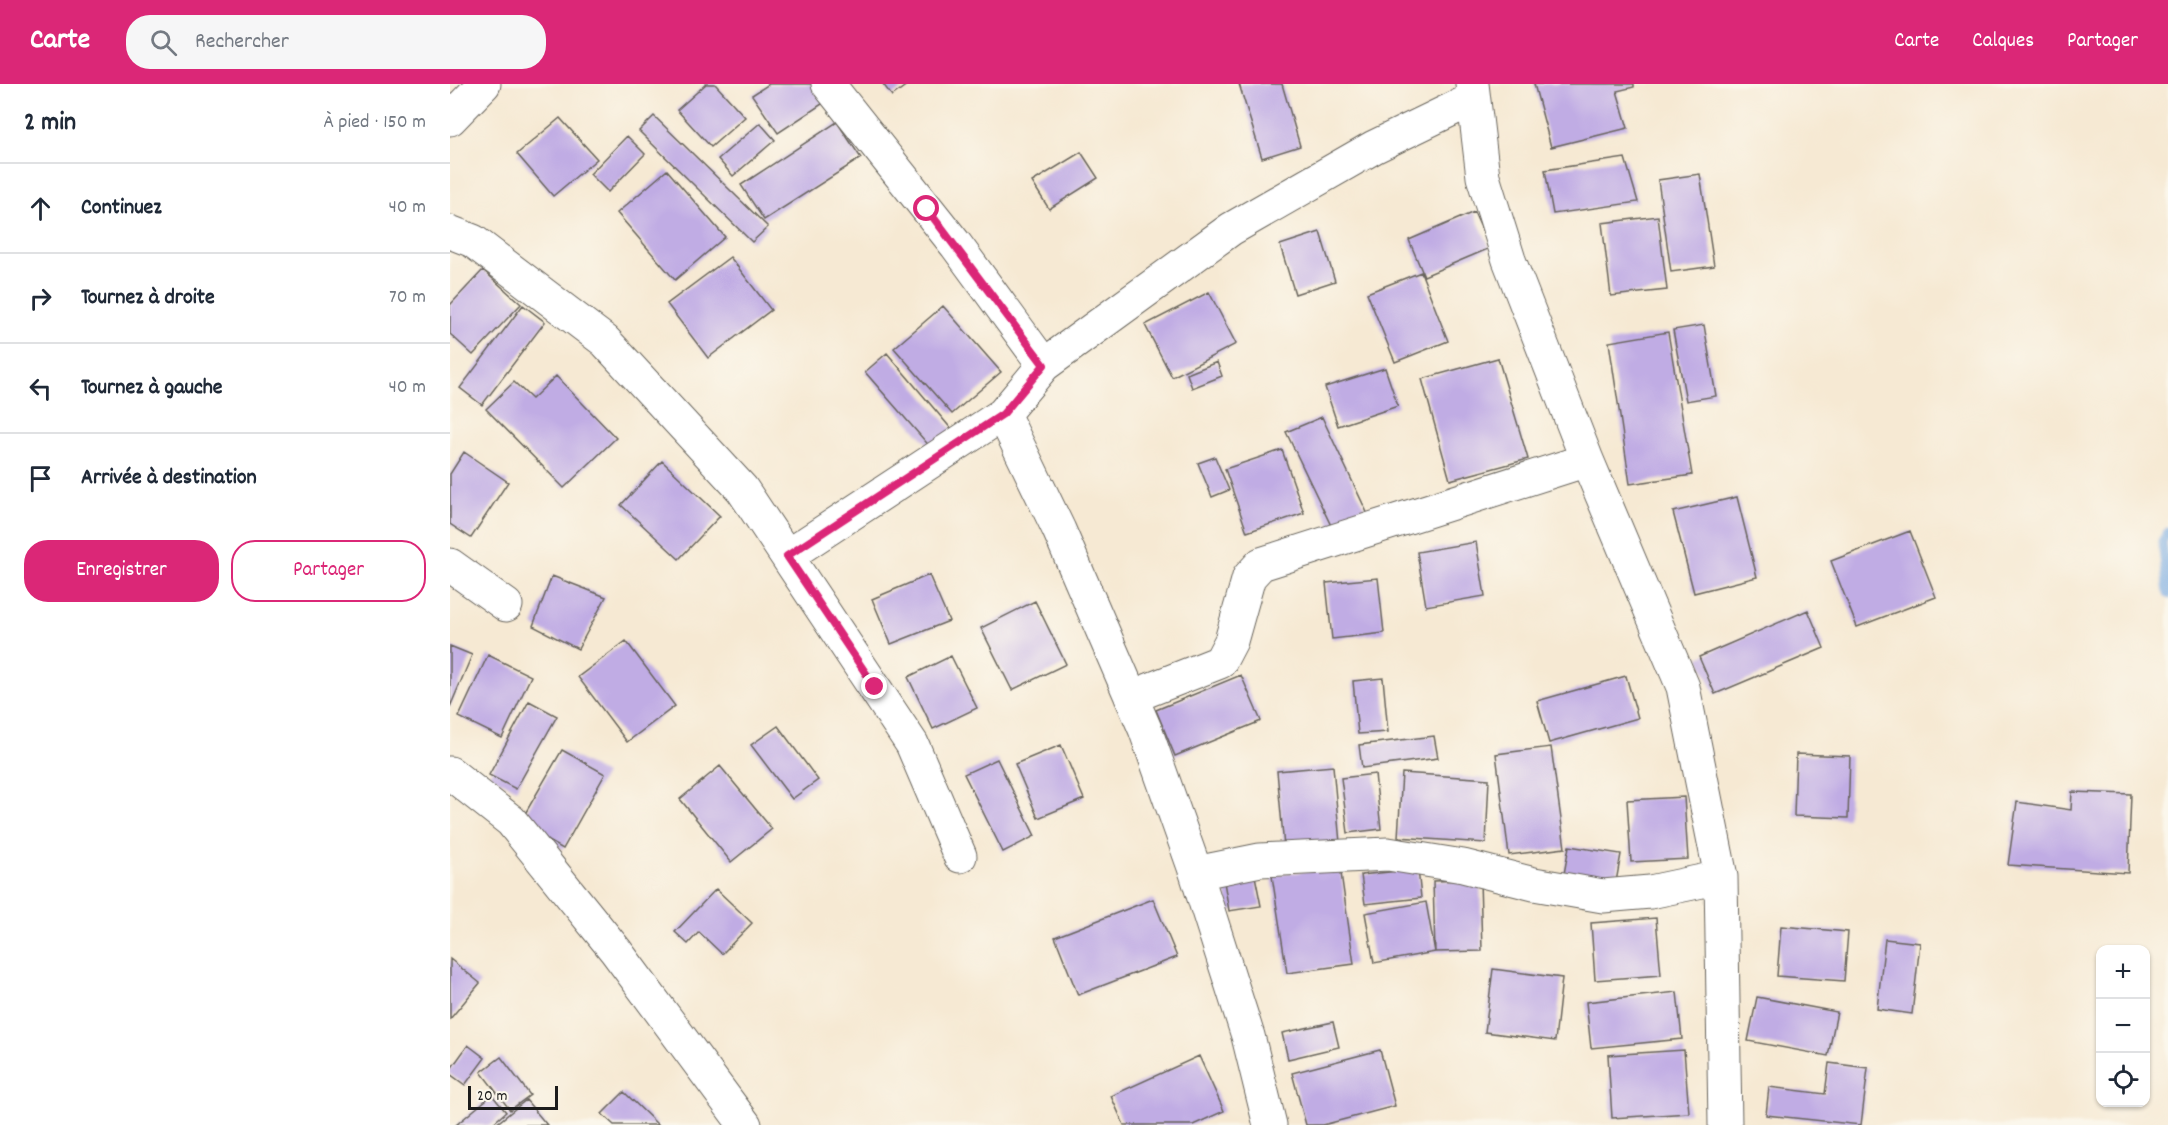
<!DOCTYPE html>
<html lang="fr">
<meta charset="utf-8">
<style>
:root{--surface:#fff;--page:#f6f6f7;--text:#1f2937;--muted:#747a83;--line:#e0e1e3;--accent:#db2777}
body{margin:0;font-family:Dekko,sans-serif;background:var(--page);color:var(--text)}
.controls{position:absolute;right:18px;bottom:18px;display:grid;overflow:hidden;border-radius:12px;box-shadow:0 2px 4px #0004}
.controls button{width:54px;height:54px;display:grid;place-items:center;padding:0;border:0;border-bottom:2px solid var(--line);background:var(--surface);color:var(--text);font:30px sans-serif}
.scale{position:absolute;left:18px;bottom:15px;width:90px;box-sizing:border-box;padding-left:6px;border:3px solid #1c1c1c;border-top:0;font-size:16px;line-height:21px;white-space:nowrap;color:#1c1c1c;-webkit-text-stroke:4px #fbf7ec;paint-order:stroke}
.stop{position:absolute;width:18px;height:18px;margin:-14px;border:4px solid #db2777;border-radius:50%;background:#fff}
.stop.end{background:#db2777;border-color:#fff;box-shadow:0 2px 6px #0008}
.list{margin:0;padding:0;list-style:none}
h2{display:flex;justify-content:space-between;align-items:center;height:78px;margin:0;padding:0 24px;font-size:26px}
h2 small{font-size:20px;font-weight:400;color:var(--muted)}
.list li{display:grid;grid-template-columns:39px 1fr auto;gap:18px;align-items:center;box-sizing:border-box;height:90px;padding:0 24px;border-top:2px solid var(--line)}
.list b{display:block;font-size:22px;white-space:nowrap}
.list em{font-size:20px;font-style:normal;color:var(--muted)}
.actions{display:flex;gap:12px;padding:18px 24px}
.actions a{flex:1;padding:14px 0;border:2px solid var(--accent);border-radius:24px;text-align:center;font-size:21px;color:var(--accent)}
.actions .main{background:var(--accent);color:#fff}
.icon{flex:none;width:33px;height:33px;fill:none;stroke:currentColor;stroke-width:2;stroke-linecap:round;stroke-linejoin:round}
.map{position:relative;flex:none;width:1718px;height:1041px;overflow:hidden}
header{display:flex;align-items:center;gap:36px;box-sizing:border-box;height:84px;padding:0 30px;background:var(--accent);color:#fff}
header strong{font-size:28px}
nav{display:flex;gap:33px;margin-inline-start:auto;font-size:21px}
.search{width:420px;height:54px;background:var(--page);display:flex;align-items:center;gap:15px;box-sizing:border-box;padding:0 21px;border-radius:24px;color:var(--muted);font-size:22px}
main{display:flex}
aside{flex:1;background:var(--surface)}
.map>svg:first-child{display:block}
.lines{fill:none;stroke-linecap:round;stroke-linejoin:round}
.stream{stroke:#76a9e2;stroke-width:9}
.building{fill:#c0ace4}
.street-casing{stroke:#68645c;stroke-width:35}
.street{stroke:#fff;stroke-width:33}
.route{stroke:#db2777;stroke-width:8}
</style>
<header>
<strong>Carte</strong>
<div class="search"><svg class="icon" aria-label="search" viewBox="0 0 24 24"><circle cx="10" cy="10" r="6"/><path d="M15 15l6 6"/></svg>Rechercher</div>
<nav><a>Carte</a><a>Calques</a><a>Partager</a></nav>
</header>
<main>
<aside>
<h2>2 min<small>À pied · 150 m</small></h2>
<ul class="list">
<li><svg class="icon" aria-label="ahead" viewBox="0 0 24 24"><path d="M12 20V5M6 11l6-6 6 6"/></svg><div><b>Continuez</b></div><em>40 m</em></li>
<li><svg class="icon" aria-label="right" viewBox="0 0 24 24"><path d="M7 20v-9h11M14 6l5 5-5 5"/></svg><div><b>Tournez à droite</b></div><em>70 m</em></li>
<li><svg class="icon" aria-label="left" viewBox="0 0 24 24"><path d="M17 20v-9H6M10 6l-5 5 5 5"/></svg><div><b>Tournez à gauche</b></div><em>40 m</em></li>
<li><svg class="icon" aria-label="arrive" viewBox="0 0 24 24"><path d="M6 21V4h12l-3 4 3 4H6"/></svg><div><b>Arrivée à destination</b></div></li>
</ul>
<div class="actions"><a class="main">Enregistrer</a><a>Partager</a></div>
</aside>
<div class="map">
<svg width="1718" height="1041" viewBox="0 0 1718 1041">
<rect width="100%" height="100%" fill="#fbf7ec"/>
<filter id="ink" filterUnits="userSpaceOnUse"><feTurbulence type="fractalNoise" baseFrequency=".0167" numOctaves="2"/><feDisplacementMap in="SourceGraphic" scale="12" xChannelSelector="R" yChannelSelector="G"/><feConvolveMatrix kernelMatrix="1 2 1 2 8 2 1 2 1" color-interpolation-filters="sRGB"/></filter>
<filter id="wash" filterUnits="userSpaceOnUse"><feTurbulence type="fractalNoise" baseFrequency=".008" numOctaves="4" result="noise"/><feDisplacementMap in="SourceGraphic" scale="24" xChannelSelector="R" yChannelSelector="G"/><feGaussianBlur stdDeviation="1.35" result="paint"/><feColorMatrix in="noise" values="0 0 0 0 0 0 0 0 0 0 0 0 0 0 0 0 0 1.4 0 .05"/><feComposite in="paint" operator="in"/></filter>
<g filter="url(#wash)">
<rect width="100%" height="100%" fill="#f6e9d3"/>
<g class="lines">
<!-- stream -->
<path class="stream" d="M 1718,448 L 1712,457 L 1718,510"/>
</g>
<g id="blocks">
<!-- building -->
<path class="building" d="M 256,0 L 265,0 L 295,33 L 261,63 L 227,26 Z
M 319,0 L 363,0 L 375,18 L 328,49 L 302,11 Z
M 433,0 L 458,0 L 442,12 Z
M 789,0 L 832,0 L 850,62 L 812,74 Z
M 1084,0 L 1184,0 L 1184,3 L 1167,7 L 1178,44 L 1101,63 Z
M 204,32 L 318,143 L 302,158 L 189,47 Z
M 110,34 L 147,75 L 103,112 L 67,70 Z
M 387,38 L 411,74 L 314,136 L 291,101 Z
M 310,39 L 325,56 L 283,92 L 268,75 Z
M 177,52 L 195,70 L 158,108 L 140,90 Z
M 631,68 L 648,94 L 599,125 L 582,98 Z
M 1175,74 L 1188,118 L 1103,130 L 1095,86 Z
M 217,86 L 275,153 L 225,196 L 167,129 Z
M 1250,90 L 1264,182 L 1221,188 L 1208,96 Z
M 1024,128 L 1040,164 L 974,192 L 959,156 Z
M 1208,132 L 1217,206 L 1161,212 L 1152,139 Z
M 870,148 L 885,197 L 845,210 L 830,161 Z
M 280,173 L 321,226 L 258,274 L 217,220 Z
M 33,186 L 71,220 L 23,271 L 0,250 L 0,221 Z
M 971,188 L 998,257 L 945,278 L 917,209 Z
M 759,208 L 786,260 L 722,293 L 695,241 Z
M 73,221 L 95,238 L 32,321 L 10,304 Z
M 493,222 L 551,288 L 502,330 L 444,264 Z
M 1254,241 L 1266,312 L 1236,317 L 1223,246 Z
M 1218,248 L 1242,391 L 1180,400 L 1159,258 Z
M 437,269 L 503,347 L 482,365 L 415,288 Z
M 1048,274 L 1078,375 L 1000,396 L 972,295 Z
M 767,278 L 772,292 L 742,304 L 737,290 Z
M 935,284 L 948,322 L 888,342 L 875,303 Z
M 106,292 L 166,354 L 114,404 L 36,325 L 64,298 L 82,315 Z
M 872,333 L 921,437 L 886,452 L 836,348 Z
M 832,366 L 854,429 L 797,448 L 775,385 Z
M 14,368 L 58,398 L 21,454 L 0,440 L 0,390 Z
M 765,373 L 779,406 L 762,413 L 748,379 Z
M 212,377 L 270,432 L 229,475 L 171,421 Z
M 1287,413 L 1307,493 L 1244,509 L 1223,428 Z
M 1460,447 L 1486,513 L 1407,543 L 1381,477 Z
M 1026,458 L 1035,512 L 976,522 L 967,468 Z
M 479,491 L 499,537 L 441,560 L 422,515 Z
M 102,492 L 156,513 L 128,565 L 83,542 Z
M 928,494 L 934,549 L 882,555 L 876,499 Z
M 585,517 L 616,580 L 562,606 L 531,544 Z
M 1358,526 L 1374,564 L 1265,610 L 1249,573 Z
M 176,557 L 225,622 L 177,658 L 128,593 Z
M 0,562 L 22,571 L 0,623 Z
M 38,571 L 81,592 L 52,654 L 9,633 Z
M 501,572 L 527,624 L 483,645 L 458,593 Z
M 791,591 L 811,637 L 725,672 L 706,626 Z
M 1176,592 L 1188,634 L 1099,659 L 1087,617 Z
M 933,594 L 938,648 L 908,650 L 903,597 Z
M 79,617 L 107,632 L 66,705 L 39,691 Z
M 328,642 L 368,696 L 342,715 L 301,661 Z
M 984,652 L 988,674 L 912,684 L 909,661 Z
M 611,661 L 634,715 L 588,734 L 565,680 Z
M 1101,663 L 1115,764 L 1059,771 L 1046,670 Z
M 112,666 L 155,690 L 113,765 L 69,740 Z
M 1346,670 L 1400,672 L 1398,734 L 1344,732 Z
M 547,675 L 585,752 L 553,768 L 514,690 Z
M 270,682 L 322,745 L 281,778 L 230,715 Z
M 883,682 L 890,759 L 834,763 L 827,687 Z
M 952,689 L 1039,695 L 1036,759 L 948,753 Z
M 925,690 L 931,745 L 898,749 L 891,694 Z
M 1622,708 L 1681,710 L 1678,789 L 1558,781 L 1567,718 L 1621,726 Z
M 1234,713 L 1238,775 L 1181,778 L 1177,716 Z
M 1119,762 L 1171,770 L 1166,798 L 1114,790 Z
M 890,782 L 904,880 L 837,889 L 822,792 Z
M 968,785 L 971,814 L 915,820 L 911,791 Z
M 805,792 L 811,822 L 779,827 L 774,798 Z
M 1030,796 L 1032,867 L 985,868 L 924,879 L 915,829 L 976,818 L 985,868 L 983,797 Z
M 266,805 L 302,839 L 272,870 L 249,848 L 238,860 L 225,848 Z
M 703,815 L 727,873 L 628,911 L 605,853 Z
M 1206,834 L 1211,891 L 1145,896 L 1141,839 Z
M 1331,842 L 1398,848 L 1394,897 L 1327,892 Z
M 1435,855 L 1470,859 L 1462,930 L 1427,925 Z
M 0,875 L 30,899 L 0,935 Z
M 1043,885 L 1112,894 L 1105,957 L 1035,948 Z
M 1227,908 L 1232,955 L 1141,964 L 1136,918 Z
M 1307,913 L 1387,928 L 1378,972 L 1298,957 Z
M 883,938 L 889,963 L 838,975 L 832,949 Z
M 18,961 L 35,974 L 15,1001 L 0,990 L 0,986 Z
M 930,966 L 945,1022 L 873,1041 L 856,1041 L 842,989 Z
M 1234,966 L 1239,1029 L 1162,1034 L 1158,971 Z
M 749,972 L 774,1027 L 743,1041 L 674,1041 L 661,1012 Z
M 51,973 L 80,1011 L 60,1026 L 31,988 Z
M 1379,979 L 1418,984 L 1411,1041 L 1316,1031 L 1319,1003 L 1375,1010 Z
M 174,1008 L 208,1041 L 164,1041 L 152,1030 Z
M 42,1011 L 56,1028 L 41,1041 L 6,1041 Z
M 76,1016 L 97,1041 L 45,1041 Z"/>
</g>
</g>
<g filter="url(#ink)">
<use href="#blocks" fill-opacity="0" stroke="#68645c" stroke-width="1.5"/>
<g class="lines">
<defs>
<path id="street" d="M 378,0 L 506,161 L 594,281 L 781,145 L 924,63 L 1023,15
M 1022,0 L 1033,93 L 1059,176 L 1137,376 L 1233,603 L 1271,793 L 1275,1041
M 0,35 L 34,0
M 0,148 L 23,157 L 155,257 L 292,405 L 462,660 L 510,772
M 594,281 L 553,330 L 609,446 L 695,645 L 746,789 L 810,776 L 938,770 L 1013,782 L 1084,800 L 1153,812 L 1200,808 L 1271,793
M 337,472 L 553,330
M 0,481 L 56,521
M 681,613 L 770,578 L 781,557 L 799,493 L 811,480 L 1137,376
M 0,689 L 61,737 L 166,867 L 295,1041
M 746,789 L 798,952 L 820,1041"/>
</defs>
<!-- street casing -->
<use href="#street" class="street-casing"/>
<!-- street -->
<use href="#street" class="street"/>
</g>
</g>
<g class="lines" filter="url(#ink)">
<!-- route -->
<path class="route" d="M 425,603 L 337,472 L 553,330 L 594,281 L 477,125"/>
</g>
</svg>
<div class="controls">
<button>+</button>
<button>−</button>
<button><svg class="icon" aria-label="locate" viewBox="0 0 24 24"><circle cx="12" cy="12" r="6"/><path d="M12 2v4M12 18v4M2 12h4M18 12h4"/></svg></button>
</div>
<div class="scale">20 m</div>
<div class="stop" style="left:477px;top:125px"></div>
<div class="stop end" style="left:425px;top:603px"></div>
</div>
</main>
